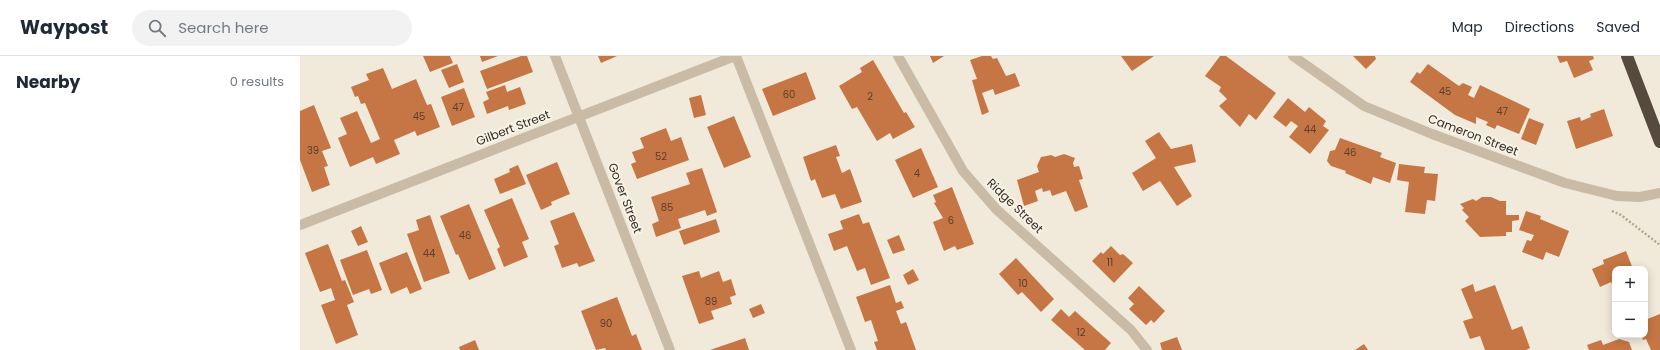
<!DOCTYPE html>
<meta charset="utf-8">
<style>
:root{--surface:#fff;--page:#f2f2f3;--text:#1f2937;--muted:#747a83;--line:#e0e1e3}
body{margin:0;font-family:Poppins,sans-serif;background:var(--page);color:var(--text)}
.controls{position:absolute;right:12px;bottom:12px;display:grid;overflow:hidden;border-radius:8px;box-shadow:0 2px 10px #0003}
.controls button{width:36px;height:36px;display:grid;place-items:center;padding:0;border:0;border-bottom:1px solid var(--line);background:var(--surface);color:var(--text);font:20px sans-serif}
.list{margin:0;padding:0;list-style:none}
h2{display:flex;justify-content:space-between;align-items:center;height:52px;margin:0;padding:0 16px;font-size:17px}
h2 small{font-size:13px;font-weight:400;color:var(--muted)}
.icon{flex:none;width:22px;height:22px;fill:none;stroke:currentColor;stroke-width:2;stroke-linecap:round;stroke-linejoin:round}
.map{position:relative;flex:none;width:1360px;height:294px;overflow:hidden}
header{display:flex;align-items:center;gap:24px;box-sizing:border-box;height:56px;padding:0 20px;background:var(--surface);border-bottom:1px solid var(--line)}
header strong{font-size:19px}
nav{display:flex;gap:22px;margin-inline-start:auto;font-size:14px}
.search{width:280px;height:36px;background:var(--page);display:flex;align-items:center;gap:10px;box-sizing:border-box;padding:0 14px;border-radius:22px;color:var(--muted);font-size:15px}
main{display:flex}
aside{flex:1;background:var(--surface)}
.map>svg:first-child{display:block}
.building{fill:#c57644}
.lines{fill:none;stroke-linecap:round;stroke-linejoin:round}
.path{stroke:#b5a590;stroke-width:2.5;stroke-dasharray:2 2;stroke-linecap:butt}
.minor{stroke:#c9bba6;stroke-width:10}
.highway{stroke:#56493e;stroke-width:12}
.labels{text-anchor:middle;stroke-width:4;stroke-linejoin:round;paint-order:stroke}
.number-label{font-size:10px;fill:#593f2e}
.street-label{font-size:12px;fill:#352d27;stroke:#f9f3e6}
</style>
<header>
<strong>Waypost</strong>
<div class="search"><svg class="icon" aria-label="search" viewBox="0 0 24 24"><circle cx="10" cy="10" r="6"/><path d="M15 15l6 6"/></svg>Search here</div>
<nav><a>Map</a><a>Directions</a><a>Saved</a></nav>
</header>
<main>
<aside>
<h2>Nearby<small>0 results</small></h2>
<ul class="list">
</ul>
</aside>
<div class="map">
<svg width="1360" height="294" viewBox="0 0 1360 294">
<rect width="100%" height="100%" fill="#f1eada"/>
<!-- building -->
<path class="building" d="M 123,0 L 150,0 L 153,7 L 130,16 Z
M 180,0 L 198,0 L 182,6 Z
M 221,0 L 227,0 L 233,16 L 187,33 L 180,15 Z
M 298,0 L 317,0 L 301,7 Z
M 630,0 L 644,0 L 633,7 Z
M 682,0 L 691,0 L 693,3 L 697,2 L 706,20 L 715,17 L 720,30 L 695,39 L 693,33 L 682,37 L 689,56 L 682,59 L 672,24 L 677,23 L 670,4 Z
M 821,0 L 854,0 L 832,15 Z
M 920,0 L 926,0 L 976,37 L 956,64 L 949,58 L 940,71 L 919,50 L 927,43 L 919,35 L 921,31 L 905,20 Z
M 1053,0 L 1075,0 L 1076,3 L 1066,13 Z
M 1257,0 L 1293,0 L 1294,3 L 1289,5 L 1293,14 L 1274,22 L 1267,5 L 1260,7 Z
M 573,4 L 604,57 L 606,56 L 615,71 L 593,83 L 590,77 L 577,85 L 557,51 L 552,53 L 539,30 L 562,16 L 560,12 Z
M 157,8 L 164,26 L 149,32 L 141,14 Z
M 1128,8 L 1159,30 L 1163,27 L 1172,31 L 1168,39 L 1174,42 L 1180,29 L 1230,53 L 1219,78 L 1197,69 L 1195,73 L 1186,69 L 1188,66 L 1176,61 L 1176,68 L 1155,59 L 1110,26 L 1117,16 L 1120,18 Z
M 83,12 L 92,33 L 116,23 L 127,49 L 131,48 L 140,71 L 117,80 L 115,75 L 94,84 L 100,98 L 76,108 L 73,101 L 50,111 L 38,82 L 47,78 L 40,62 L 57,55 L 71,87 L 80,83 L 65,47 L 61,48 L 58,40 L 55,41 L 51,31 L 69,24 L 66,18 Z
M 506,16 L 516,43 L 473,60 L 462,33 Z
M 205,29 L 207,36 L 220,31 L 226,48 L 209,54 L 208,50 L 187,58 L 183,46 L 189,43 L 186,36 Z
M 164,32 L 175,61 L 152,70 L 141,41 Z
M 401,39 L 406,59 L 394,62 L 389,42 Z
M 988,42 L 1005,56 L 1009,51 L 1026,65 L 1023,70 L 1029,74 L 1010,98 L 989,81 L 998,70 L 991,65 L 986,71 L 973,61 Z
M 14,49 L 31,92 L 22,95 L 28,110 L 24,111 L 30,129 L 12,136 L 0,104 L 0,55 Z
M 1304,53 L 1313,80 L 1276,93 L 1267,65 L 1280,61 L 1281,65 L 1291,61 L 1290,58 Z
M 434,60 L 451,101 L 424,112 L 407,71 Z
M 1229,62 L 1244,68 L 1236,89 L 1221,83 Z
M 366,72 L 371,85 L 381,81 L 389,104 L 337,123 L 331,108 L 336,106 L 332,96 L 344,92 L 340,82 Z
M 859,76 L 871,93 L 892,88 L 896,106 L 874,111 L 892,140 L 877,150 L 860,125 L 843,135 L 832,117 L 856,102 L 845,85 Z
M 1040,82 L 1082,97 L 1080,101 L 1096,107 L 1090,127 L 1073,121 L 1071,128 L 1045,117 L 1046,115 L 1031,110 L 1027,105 L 1030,95 L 1035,94 Z
M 536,89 L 540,100 L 536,101 L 542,117 L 550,113 L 562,146 L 541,153 L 535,138 L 522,142 L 515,123 L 511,125 L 503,101 Z
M 621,92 L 638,131 L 613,142 L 595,104 Z
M 764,98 L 775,102 L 773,107 L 774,111 L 779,110 L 783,123 L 779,124 L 788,151 L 775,156 L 766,135 L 752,140 L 750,134 L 743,136 L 742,132 L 735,135 L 738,145 L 724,150 L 717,124 L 739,116 L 737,110 L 741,101 L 751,99 L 755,101 Z
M 257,106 L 270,138 L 251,146 L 252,149 L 241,154 L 226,119 Z
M 1099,108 L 1125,111 L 1124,117 L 1138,118 L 1135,145 L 1127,144 L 1125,158 L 1105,156 L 1109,126 L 1097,124 Z
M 218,109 L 226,128 L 200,138 L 194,123 L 210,116 L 209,113 Z
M 402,112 L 417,156 L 407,160 L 405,154 L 378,163 L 381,172 L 356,181 L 352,168 L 359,165 L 351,141 L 390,128 L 386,117 Z
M 652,131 L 674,188 L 657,194 L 655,190 L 644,195 L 633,166 L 643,162 L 634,147 L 636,146 L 633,139 Z
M 1182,141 L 1191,141 L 1200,145 L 1206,145 L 1206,159 L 1219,159 L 1219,164 L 1212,165 L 1212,176 L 1206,176 L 1206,180 L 1180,181 L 1165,165 L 1169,161 L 1162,154 L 1164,152 L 1160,148 L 1173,143 L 1176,145 Z
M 212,142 L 229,183 L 222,186 L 228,201 L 204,211 L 197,193 L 200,191 L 184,154 Z
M 169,148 L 196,213 L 169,224 L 158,198 L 156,199 L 140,160 Z
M 1226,155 L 1241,160 L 1240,163 L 1269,175 L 1259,201 L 1246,196 L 1243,204 L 1222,196 L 1227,184 L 1231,185 L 1234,179 L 1219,174 Z
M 274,156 L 295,205 L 279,211 L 277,207 L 262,212 L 254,190 L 259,188 L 250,165 Z
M 559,158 L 563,168 L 569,166 L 590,222 L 571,229 L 565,212 L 557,215 L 547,190 L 534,195 L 528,178 L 543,173 L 540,165 Z
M 130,159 L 150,217 L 124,226 L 107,178 L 119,174 L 116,164 Z
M 416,163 L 420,176 L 384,189 L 379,175 Z
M 61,170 L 68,186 L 58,190 L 51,175 Z
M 599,179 L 605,194 L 593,198 L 587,184 Z
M 28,188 L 42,225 L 45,224 L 54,246 L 47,249 L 58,279 L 36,288 L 21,249 L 35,244 L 31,232 L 20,236 L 5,197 Z
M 811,190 L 820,199 L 823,198 L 833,207 L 814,227 L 792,205 L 801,196 L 803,198 Z
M 67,194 L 82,234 L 71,238 L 69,233 L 53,239 L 40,204 Z
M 1326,195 L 1333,213 L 1315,213 L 1315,227 L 1312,228 L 1311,226 L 1300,231 L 1292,213 L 1304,208 L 1303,204 Z
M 107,196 L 122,233 L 110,238 L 107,231 L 91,238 L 79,207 Z
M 716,202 L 754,243 L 741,256 L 722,236 L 718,239 L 699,218 Z
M 613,213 L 619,224 L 608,229 L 603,219 Z
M 399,215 L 401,222 L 419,215 L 423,226 L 431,223 L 436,239 L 430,241 L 432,248 L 411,255 L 414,263 L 399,268 L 382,220 Z
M 1173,228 L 1175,236 L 1195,229 L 1212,274 L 1222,270 L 1230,292 L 1226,294 L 1185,294 L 1180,280 L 1170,283 L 1163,265 L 1173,262 L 1161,233 Z
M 590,229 L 596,247 L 601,245 L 604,252 L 596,255 L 601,268 L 606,266 L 616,294 L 577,294 L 574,286 L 578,285 L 571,264 L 565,266 L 556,241 Z
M 839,230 L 865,255 L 854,267 L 851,264 L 846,269 L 829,253 L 834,248 L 828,242 Z
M 317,241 L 332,280 L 336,278 L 342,294 L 306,294 L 305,292 L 296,294 L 281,255 Z
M 461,248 L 465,257 L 453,262 L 449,253 Z
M 761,253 L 769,261 L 775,255 L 811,287 L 805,294 L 785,294 L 751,264 Z
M 1360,258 L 1360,294 L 1351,294 L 1346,283 L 1343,284 L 1341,279 L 1345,279 L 1345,264 Z
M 877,281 L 882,294 L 862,294 L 860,287 Z
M 445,282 L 449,294 L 410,294 Z
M 1319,283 L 1329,286 L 1332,294 L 1289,294 L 1287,289 L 1301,284 L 1303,289 Z
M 175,284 L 179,294 L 160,294 L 159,291 Z
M 1064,288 L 1068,294 L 1055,294 Z"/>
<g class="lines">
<!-- path -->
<path class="path" d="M 1312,155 L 1321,159 L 1360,189"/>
<!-- minor -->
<path class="minor" d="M 255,0 L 370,294
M 436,0 L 551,294
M 598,0 L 663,115 L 696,153 L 831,274 L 847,294
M 993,0 L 1064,50 L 1132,78 L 1265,127 L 1317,140 L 1340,141 L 1360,137
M 0,169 L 435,0"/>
<!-- highway -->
<path class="highway" d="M 1327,0 L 1360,86"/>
</g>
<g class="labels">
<!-- number labels -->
<g class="number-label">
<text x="1145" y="39">45</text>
<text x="489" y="42">60</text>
<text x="570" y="44">2</text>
<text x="158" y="55">47</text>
<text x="1202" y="59">47</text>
<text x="119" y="64">45</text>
<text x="1010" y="77">44</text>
<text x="13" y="98">39</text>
<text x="1050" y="100">46</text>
<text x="361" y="104">52</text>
<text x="617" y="121">4</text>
<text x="367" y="155">85</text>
<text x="651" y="168">6</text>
<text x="165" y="183">46</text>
<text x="129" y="201">44</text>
<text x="810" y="210">11</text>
<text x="723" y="231">10</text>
<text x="411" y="249">89</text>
<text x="306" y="271">90</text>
<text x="781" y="280">12</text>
</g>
<!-- street labels -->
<g class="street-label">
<text transform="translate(213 72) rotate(-21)" y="4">Gilbert Street</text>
<text transform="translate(1173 79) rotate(21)" y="4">Cameron Street</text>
<text transform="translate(325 142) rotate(69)" y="4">Gover Street</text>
<text transform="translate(715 150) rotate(44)" y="4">Ridge Street</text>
</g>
</g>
</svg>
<div class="controls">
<button>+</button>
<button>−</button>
</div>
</div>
</main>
